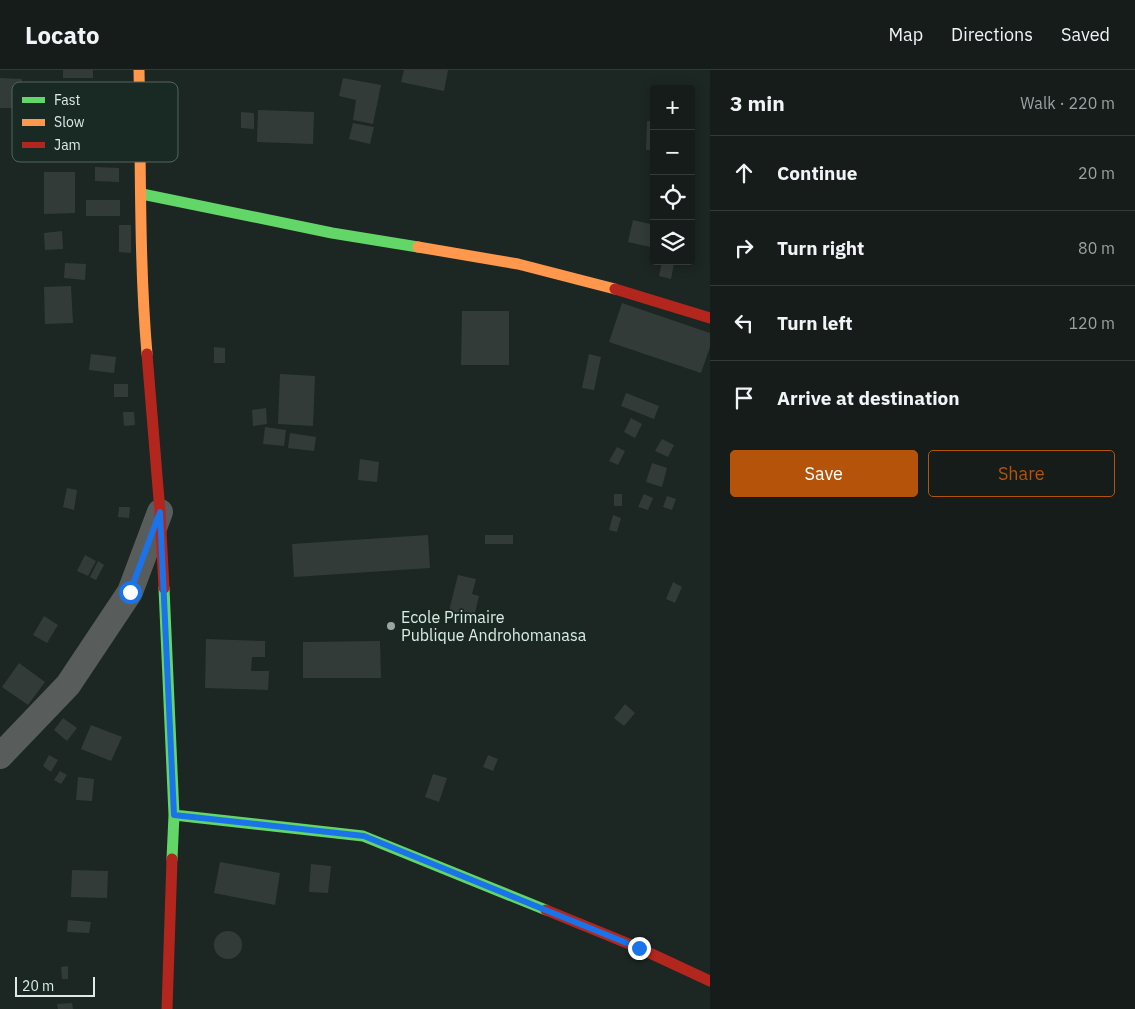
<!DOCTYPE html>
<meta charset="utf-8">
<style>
:root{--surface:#151c1a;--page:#222927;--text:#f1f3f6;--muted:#9da1a2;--line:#343a39;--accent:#b45309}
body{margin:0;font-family:"IBM Plex Sans",sans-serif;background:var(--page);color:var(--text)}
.controls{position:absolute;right:15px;top:15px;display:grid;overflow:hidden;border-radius:5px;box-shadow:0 2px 12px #0003}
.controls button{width:45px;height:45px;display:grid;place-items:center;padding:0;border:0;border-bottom:1px solid var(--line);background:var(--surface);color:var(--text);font:25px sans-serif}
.scale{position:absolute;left:15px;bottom:12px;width:80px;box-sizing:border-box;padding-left:5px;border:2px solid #dfeae5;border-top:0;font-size:14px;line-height:18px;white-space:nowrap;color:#dfeae5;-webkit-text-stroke:4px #182a23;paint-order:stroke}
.stop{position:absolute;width:15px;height:15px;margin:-11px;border:4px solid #1a73e8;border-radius:50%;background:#fff}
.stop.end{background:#1a73e8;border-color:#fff;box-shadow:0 1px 5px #0008}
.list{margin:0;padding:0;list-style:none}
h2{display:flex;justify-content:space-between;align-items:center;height:65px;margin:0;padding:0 20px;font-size:21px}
h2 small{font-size:16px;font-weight:400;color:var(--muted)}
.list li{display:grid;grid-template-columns:32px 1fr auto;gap:15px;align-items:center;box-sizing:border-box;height:75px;padding:0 20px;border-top:1px solid var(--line)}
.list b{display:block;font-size:19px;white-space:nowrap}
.list em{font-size:16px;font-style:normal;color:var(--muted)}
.actions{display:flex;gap:10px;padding:15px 20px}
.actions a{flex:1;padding:11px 0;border:1px solid var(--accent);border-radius:5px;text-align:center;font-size:18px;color:var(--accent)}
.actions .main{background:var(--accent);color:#fff}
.icon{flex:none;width:28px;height:28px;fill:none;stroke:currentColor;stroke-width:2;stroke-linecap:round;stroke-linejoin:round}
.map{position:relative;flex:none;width:710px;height:939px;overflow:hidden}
header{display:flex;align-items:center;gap:30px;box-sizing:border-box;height:70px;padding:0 25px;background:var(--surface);border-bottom:1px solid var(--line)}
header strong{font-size:24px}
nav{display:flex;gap:28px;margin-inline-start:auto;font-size:18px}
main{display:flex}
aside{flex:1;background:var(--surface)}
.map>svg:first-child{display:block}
.building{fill:#333b38}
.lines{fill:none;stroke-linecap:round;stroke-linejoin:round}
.street{stroke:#585d5c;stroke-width:26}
.fast{stroke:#63d668;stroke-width:11}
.slow{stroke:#ff974d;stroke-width:11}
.jam{stroke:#b3261e;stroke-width:11}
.route{stroke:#1a73e8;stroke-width:6}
.poi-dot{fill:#9ba5a1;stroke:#182a23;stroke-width:2}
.labels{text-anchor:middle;stroke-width:4;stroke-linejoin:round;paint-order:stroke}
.poi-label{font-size:16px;fill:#dfeae5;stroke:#182a23;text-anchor:start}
.key{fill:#182a23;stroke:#54645d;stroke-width:1}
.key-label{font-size:14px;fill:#dfeae5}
</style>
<header>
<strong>Locato</strong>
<nav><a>Map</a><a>Directions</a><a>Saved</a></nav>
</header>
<main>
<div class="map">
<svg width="710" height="939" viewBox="0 0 710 939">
<rect width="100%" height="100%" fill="#1c2622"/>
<!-- building -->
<path class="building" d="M 63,0 L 93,0 L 93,8 L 63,8 Z
M 404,0 L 448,0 L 444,21 L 401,12 Z
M 0,8 L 22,9 L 21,38 L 0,38 Z
M 343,8 L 381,15 L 373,54 L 353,50 L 356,30 L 339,26 Z
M 258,40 L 314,42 L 313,74 L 257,72 Z
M 241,42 L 254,43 L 254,59 L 241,58 Z
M 647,51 L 654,51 L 654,80 L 646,80 Z
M 353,53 L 374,57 L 370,74 L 349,69 Z
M 95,97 L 119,98 L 119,112 L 95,111 Z
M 44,102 L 75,102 L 75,143 L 44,144 Z
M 86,130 L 120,130 L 120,146 L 86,146 Z
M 633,150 L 654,155 L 650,177 L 628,172 Z
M 119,155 L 131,155 L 131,183 L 119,182 Z
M 62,161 L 63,179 L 45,180 L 44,163 Z
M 662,192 L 674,194 L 671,209 L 659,206 Z
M 65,193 L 86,194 L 85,210 L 64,208 Z
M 71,216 L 73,253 L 45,254 L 44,217 Z
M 622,233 L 710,263 L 710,277 L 701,303 L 609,272 Z
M 462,241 L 509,241 L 509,295 L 461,295 Z
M 214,277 L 225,278 L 225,293 L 214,293 Z
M 91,284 L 116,287 L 114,303 L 89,300 Z
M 589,284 L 601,287 L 594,320 L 582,318 Z
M 280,304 L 315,306 L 313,356 L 278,354 Z
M 114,314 L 128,314 L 128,327 L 114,327 Z
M 626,323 L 659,336 L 654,349 L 621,336 Z
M 266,338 L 267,354 L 253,356 L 252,340 Z
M 123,342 L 134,342 L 135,355 L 124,356 Z
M 631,348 L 642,354 L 635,368 L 624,362 Z
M 265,357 L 286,360 L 284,376 L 263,374 Z
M 290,363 L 316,367 L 314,381 L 288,378 Z
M 662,369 L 674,375 L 668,387 L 655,381 Z
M 617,377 L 625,381 L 618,395 L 609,391 Z
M 360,389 L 379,392 L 377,412 L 358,410 Z
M 652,393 L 667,398 L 662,417 L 646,412 Z
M 67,418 L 77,420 L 74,440 L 63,437 Z
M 614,424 L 622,424 L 622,436 L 614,436 Z
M 644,424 L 653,428 L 648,440 L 638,437 Z
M 667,426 L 676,429 L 672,440 L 663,437 Z
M 119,437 L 130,437 L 129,448 L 118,447 Z
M 613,445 L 621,448 L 617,462 L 609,460 Z
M 428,465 L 430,498 L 294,507 L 292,474 Z
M 485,465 L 513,465 L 513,474 L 485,474 Z
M 85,485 L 96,491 L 88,506 L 77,501 Z
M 98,491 L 104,495 L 96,510 L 90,507 Z
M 458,505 L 476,509 L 472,524 L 479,526 L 474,547 L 449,541 Z
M 673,512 L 682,517 L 675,533 L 666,529 Z
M 44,546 L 58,555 L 47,573 L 33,565 Z
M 206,569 L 265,571 L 265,587 L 252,587 L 251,601 L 269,601 L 268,620 L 205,618 Z
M 380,571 L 381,608 L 303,608 L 303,572 Z
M 19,593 L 45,612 L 28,635 L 2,617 Z
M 625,634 L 635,643 L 624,656 L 614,648 Z
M 63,648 L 77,658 L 67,671 L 54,660 Z
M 91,655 L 122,667 L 111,691 L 81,679 Z
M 49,685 L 58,690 L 51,702 L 43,696 Z
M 488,685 L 498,689 L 493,701 L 483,697 Z
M 60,701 L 67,705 L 61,714 L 54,710 Z
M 433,704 L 447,708 L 439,732 L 425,727 Z
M 78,707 L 94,709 L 92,731 L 76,730 Z
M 220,792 L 280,803 L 275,835 L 214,823 Z
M 311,794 L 331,796 L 328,823 L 309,822 Z
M 72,800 L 108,801 L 107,828 L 71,827 Z
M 68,850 L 91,852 L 89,863 L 67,862 Z
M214 875a14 14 0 1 1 28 0a14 14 0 1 1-28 0Z
M 68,896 L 68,909 L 62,909 L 61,897 Z
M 72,933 L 73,939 L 58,939 L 57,934 Z"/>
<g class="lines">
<!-- street -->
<path class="street" d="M 0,686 L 68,615 L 130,522 L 160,442"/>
<!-- fast -->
<path class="fast" d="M 142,124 L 332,163 L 418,177
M 164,518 L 174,745 L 172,789
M 174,745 L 363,766 L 546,840"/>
<!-- slow -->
<path class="slow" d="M 139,0 C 141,95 139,190 147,284
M 418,177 L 518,194 L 615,219"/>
<!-- jam -->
<path class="jam" d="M 615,219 L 710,248
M 147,284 L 160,442 L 164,518
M 546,840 L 639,878 L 710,911
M 167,939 L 172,789"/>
</g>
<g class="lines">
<!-- route -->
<path class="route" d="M 130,522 L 160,442 L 174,745 L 364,766 L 639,878"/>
</g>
<!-- markers -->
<circle class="poi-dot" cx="391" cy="556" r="5"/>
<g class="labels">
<!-- poi labels -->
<g class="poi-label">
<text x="401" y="553">Ecole Primaire<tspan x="401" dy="18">Publique Androhomanasa</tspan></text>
</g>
</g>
<!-- legend -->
<rect x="12" y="12" width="166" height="80" rx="8" class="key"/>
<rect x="22" y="27" width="23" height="6" fill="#63d668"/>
<rect x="22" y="49" width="23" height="7" fill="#ff974d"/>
<rect x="22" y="72" width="23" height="6" fill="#b3261e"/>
<g class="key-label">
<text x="54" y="35">Fast</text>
<text x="54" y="57">Slow</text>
<text x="54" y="80">Jam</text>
</g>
</svg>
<div class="controls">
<button>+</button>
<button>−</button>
<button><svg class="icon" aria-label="locate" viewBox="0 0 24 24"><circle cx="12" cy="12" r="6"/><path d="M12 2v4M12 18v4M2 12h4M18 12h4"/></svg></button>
<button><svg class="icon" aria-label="layers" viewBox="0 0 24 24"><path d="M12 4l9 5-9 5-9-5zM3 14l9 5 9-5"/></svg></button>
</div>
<div class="scale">20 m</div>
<div class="stop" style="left:130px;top:522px"></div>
<div class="stop end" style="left:639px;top:878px"></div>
</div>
<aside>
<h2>3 min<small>Walk · 220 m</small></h2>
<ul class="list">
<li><svg class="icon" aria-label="ahead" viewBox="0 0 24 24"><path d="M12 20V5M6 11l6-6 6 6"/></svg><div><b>Continue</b></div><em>20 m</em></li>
<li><svg class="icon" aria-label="right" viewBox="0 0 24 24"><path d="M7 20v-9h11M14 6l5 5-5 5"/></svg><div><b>Turn right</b></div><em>80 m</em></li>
<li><svg class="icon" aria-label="left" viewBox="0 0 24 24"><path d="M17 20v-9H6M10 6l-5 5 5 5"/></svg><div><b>Turn left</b></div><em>120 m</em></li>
<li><svg class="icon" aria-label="arrive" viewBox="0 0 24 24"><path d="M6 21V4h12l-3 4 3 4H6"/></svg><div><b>Arrive at destination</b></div></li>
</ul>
<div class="actions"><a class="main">Save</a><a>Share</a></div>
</aside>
</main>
